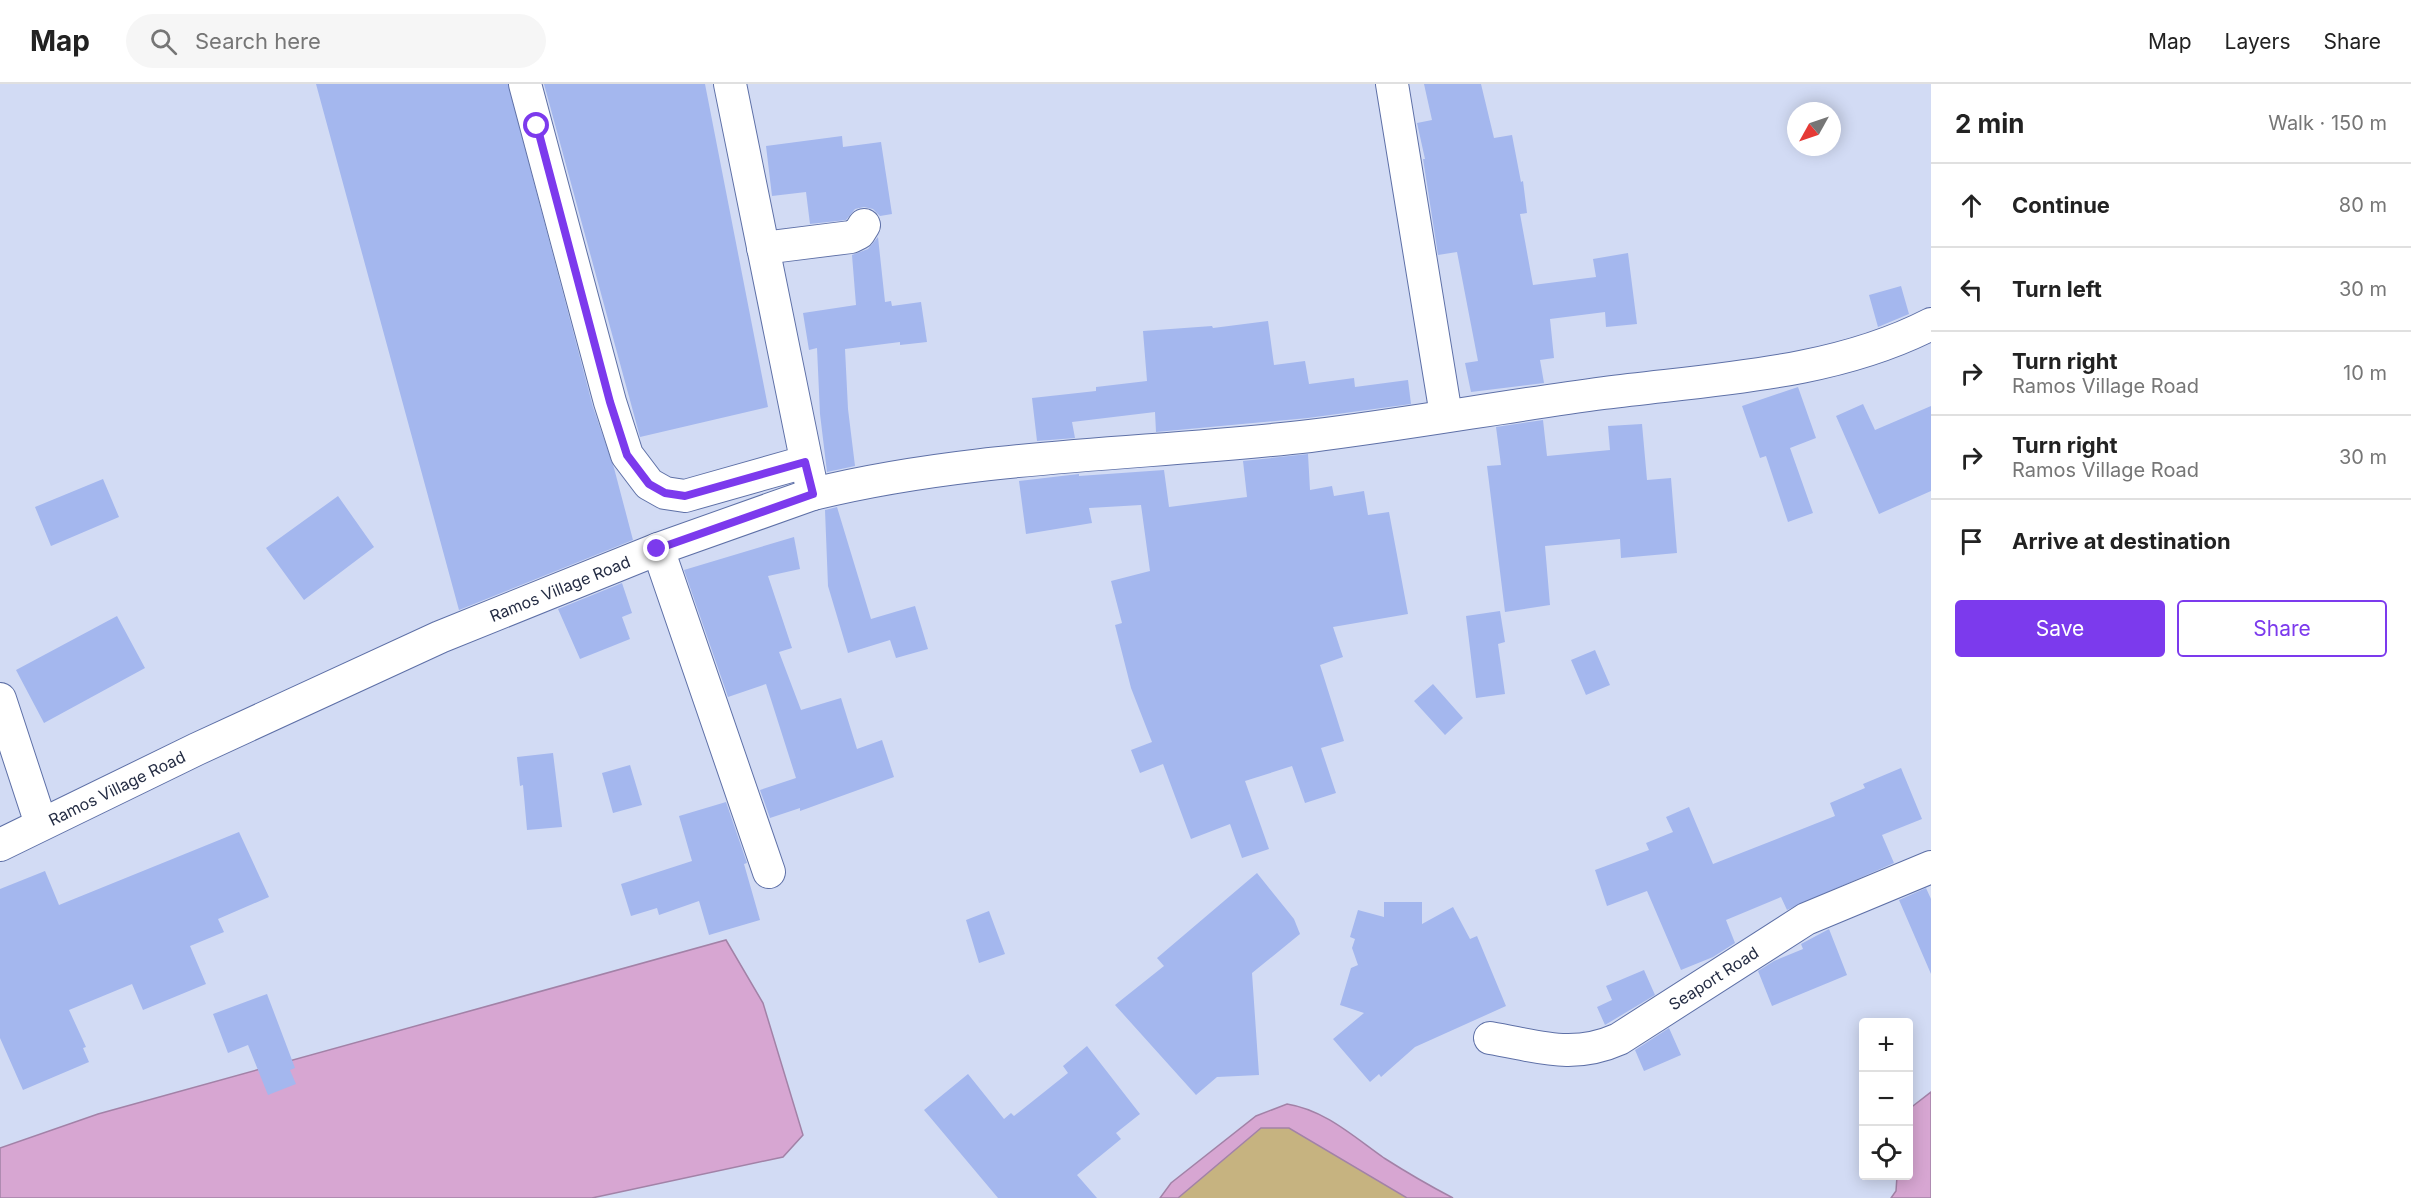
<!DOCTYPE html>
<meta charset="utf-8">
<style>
:root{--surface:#fff;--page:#f6f6f6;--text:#222;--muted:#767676;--line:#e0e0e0;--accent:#7c3aed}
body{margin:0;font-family:Inter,sans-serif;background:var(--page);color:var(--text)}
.controls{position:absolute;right:18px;bottom:18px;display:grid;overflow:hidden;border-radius:6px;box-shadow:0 3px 15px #0003}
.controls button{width:54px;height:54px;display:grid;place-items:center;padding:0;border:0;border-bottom:2px solid var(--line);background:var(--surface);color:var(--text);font:30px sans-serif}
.compass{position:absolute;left:1787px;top:18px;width:54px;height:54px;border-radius:50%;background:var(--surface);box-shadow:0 3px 15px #0003;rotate:230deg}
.stop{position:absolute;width:18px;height:18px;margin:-14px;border:4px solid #7c3aed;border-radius:50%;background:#fff}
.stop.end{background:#7c3aed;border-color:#fff;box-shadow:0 2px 6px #0008}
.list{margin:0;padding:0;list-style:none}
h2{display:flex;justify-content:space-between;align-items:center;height:78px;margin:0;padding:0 24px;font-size:26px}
h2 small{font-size:20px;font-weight:400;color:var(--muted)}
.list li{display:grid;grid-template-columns:39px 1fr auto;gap:18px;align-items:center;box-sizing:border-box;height:84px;padding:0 24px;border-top:2px solid var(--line)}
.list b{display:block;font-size:22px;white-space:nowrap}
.list p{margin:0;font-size:20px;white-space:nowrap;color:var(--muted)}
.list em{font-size:20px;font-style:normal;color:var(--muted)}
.actions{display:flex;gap:12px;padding:18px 24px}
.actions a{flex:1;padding:14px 0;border:2px solid var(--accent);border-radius:6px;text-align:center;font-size:21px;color:var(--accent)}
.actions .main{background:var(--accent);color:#fff}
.icon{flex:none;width:33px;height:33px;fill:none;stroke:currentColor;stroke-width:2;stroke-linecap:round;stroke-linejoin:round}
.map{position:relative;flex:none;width:1931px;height:1114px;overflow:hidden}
header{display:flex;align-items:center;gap:36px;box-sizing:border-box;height:84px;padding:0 30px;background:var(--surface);border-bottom:2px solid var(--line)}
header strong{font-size:28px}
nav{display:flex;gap:33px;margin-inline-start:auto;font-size:21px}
.search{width:420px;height:54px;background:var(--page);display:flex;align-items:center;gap:15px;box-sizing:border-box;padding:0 21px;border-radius:33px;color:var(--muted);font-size:22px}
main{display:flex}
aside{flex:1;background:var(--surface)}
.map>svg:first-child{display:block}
.green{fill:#c6b380}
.water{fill:#d7a6d2;stroke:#a282a7;stroke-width:1.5}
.building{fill:#a4b7ee}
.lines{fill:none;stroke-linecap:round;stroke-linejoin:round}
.minor-casing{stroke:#5e70a7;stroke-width:34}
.minor{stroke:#fff;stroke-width:32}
.route{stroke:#7c3aed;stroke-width:8}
.labels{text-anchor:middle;stroke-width:4.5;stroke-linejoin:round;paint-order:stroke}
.street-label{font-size:16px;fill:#252d44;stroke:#d2dbf4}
</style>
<header>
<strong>Map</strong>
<div class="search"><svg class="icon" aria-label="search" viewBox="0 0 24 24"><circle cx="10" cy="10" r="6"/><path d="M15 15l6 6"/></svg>Search here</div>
<nav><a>Map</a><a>Layers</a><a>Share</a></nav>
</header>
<main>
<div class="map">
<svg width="1931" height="1114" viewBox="0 0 1931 1114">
<rect width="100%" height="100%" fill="#d2dbf4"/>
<!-- green -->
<path class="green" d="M 1261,1044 L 1289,1044 L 1407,1114 L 1178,1114 Z"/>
<!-- water -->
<path class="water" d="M 726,856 L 763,919 L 803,1051 L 783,1073 L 592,1114 L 0,1114 L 0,1064 L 98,1030 Z
M 1931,1008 L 1931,1114 L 1891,1114 L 1896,1107 L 1897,1092 L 1908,1092 L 1909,1025 Z
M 1287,1020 C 1325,1026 1354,1053 1384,1074 C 1406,1088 1430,1102 1453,1114 L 1407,1114 L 1289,1044 L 1261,1044 L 1178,1114 L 1160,1114 L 1171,1099 L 1256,1032 Z"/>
<!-- building -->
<path class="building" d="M 316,0 L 508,0 L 593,323 L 614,384 L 633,456 L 459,526 Z
M 544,0 L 705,0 L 768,323 L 640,353 Z
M 1424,0 L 1481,0 L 1494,54 L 1512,51 L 1521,98 L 1523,97 L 1527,129 L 1520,130 L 1533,201 L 1596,193 L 1593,175 L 1628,169 L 1637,240 L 1606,243 L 1605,228 L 1550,235 L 1554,274 L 1540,276 L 1544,299 L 1471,308 L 1465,279 L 1478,277 L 1457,168 L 1438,171 L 1423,75 L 1425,75 L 1417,39 L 1432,36 Z
M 842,52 L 843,63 L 881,58 L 892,130 L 880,132 L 873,125 L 864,123 L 855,125 L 846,136 L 810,140 L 806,108 L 772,112 L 766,62 Z
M 878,153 L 885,218 L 891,217 L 892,222 L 921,218 L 927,258 L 900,261 L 900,258 L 845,265 L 848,325 L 855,382 L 827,388 L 820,330 L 817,264 L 809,266 L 803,229 L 856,221 L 852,171 L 868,165 Z
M 1901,202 L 1909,230 L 1878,243 L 1869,211 Z
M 1268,237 L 1274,281 L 1305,277 L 1309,300 L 1354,294 L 1355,303 L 1408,296 L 1411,320 L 1308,334 L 1156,348 L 1155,328 L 1072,338 L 1075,354 L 1037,357 L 1032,314 L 1096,307 L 1096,303 L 1147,297 L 1143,247 L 1212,242 L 1213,244 Z
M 1798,303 L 1816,354 L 1790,364 L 1813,429 L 1788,438 L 1766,372 L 1760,374 L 1742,322 Z
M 1863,320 L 1875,346 L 1931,322 L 1931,407 L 1879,430 L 1836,332 Z
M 1543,336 L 1547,372 L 1610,366 L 1608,342 L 1642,340 L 1647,396 L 1671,394 L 1677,469 L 1621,474 L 1620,455 L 1545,462 L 1550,521 L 1505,528 L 1487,382 L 1501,381 L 1496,343 Z
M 1308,370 L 1310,406 L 1332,402 L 1334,412 L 1364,407 L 1368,431 L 1389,428 L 1408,530 L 1333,543 L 1343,573 L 1320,581 L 1344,657 L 1321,664 L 1336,709 L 1305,719 L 1292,682 L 1245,697 L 1269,765 L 1242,774 L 1230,740 L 1191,755 L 1163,680 L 1140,689 L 1131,666 L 1152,658 L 1131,604 L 1115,541 L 1122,539 L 1111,497 L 1150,487 L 1141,421 L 1089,424 L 1092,439 L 1026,450 L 1019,397 L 1079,390 L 1079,392 L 1164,386 L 1169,423 L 1247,413 L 1243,377 Z
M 103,395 L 119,433 L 51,462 L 35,423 Z
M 338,412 L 374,463 L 304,516 L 266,464 Z
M 837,423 L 871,535 L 915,522 L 928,565 L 896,574 L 890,556 L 848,569 L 828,502 L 825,426 Z
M 794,453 L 800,485 L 768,492 L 792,564 L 779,568 L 801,626 L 841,614 L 857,665 L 882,656 L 894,693 L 800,727 L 800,724 L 770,734 L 760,706 L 796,694 L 766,600 L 728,613 L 684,486 Z
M 622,499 L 632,529 L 622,533 L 630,555 L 580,575 L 558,525 Z
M 1500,527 L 1505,558 L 1498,560 L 1505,610 L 1476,614 L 1466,532 Z
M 117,532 L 145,584 L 44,639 L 16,586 Z
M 1595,566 L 1610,601 L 1586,611 L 1571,576 Z
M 1433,600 L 1463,634 L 1445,651 L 1414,617 Z
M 553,669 L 562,743 L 527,746 L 523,701 L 520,702 L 517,673 Z
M 630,681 L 642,721 L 613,729 L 602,689 Z
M 1901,684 L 1922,735 L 1882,751 L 1894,779 L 1787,826 L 1781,813 L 1726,836 L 1735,859 L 1713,873 L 1681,886 L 1647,807 L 1607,822 L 1595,786 L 1649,766 L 1646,759 L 1673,748 L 1666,733 L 1689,723 L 1713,780 L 1835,732 L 1830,719 L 1865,704 L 1863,700 Z
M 726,718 L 747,779 L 744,780 L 760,836 L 709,851 L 699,817 L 659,831 L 657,824 L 631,832 L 621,800 L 692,777 L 679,732 Z
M 239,748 L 269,813 L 218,835 L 224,848 L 190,862 L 206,900 L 143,926 L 132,900 L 69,926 L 86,963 L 83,964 L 89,978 L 23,1006 L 0,954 L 0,805 L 45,787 L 59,821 Z
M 1257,789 L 1294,835 L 1300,850 L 1252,889 L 1259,991 L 1217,993 L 1196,1011 L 1115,921 L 1164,882 L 1157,874 Z
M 1926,804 L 1931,815 L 1931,890 L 1899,816 Z
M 1384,818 L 1422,818 L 1422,840 L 1453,823 L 1470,855 L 1477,852 L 1506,922 L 1415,963 L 1381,993 L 1379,990 L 1370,998 L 1333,955 L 1364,929 L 1340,921 L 1351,884 L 1358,881 L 1352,864 L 1355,855 L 1350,853 L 1358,826 L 1384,833 Z
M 989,827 L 1005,870 L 979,879 L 966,836 Z
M 1829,845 L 1847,891 L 1772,922 L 1758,887 L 1774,877 L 1803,865 L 1801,860 Z
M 1644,886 L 1655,911 L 1605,941 L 1597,923 L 1612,916 L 1606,902 Z
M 267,910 L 295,984 L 290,986 L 296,1000 L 268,1011 L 248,961 L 228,969 L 213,930 Z
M 1669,944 L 1681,971 L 1644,987 L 1635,966 Z
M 1087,962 L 1140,1030 L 1116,1049 L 1121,1055 L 1077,1091 L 1097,1114 L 998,1114 L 924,1026 L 968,990 L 1004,1035 L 1011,1029 L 1014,1032 L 1068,989 L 1063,982 Z"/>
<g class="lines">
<defs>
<g id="minor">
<path d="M 525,0 L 610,318 L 627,371 L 649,400 L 665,409 L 685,412 L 805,378"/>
<path d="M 1392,0 L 1446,331"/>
<path d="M 763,164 L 851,153 L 859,149 L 864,141"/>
<path d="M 813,410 C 975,370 1145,371 1310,352 C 1408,340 1506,322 1604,309 C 1712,295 1832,291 1931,240"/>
<path d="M 658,465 L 769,788"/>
<path d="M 0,615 L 41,740"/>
<path id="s1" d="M 0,761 L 197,665 L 440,553 L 658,465 L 813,410 L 730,0"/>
<path id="s2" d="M 1490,954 C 1538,962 1572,976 1619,955 L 1806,835 L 1931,783"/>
</g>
</defs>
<!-- minor casing -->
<use href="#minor" class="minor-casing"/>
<!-- minor -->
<use href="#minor" class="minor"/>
</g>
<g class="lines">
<!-- route -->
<path class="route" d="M 537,42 L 610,318 L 627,371 L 649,400 L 665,409 L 685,412 L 805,378 L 813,410 L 657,465"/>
</g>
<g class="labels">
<!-- street labels -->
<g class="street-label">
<text dy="6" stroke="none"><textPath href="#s1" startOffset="616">Ramos Village Road</textPath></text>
<text dy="6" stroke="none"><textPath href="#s1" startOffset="130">Ramos Village Road</textPath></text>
<text dy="6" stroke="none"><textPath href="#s2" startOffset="244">Seaport Road</textPath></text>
</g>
</g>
</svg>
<div class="controls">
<button>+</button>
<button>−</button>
<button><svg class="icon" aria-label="locate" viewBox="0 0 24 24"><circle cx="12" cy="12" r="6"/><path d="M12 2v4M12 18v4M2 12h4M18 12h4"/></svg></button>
</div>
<svg class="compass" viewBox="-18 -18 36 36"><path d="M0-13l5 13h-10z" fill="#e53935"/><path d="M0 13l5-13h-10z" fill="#767676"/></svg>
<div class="stop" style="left:537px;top:42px"></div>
<div class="stop end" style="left:657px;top:465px"></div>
</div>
<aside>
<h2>2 min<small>Walk · 150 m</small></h2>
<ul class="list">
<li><svg class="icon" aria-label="ahead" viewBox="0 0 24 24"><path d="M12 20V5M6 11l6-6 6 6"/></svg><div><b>Continue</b></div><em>80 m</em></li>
<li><svg class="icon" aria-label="left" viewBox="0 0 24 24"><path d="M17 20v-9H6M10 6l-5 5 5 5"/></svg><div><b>Turn left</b></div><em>30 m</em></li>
<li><svg class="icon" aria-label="right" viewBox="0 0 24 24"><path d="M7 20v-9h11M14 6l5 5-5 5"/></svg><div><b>Turn right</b><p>Ramos Village Road</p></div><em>10 m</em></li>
<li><svg class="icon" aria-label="right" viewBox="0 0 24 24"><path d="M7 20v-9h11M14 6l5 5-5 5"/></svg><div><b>Turn right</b><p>Ramos Village Road</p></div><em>30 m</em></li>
<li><svg class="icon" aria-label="arrive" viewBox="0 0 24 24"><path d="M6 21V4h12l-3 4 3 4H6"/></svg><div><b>Arrive at destination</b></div></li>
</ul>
<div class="actions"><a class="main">Save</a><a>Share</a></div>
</aside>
</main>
